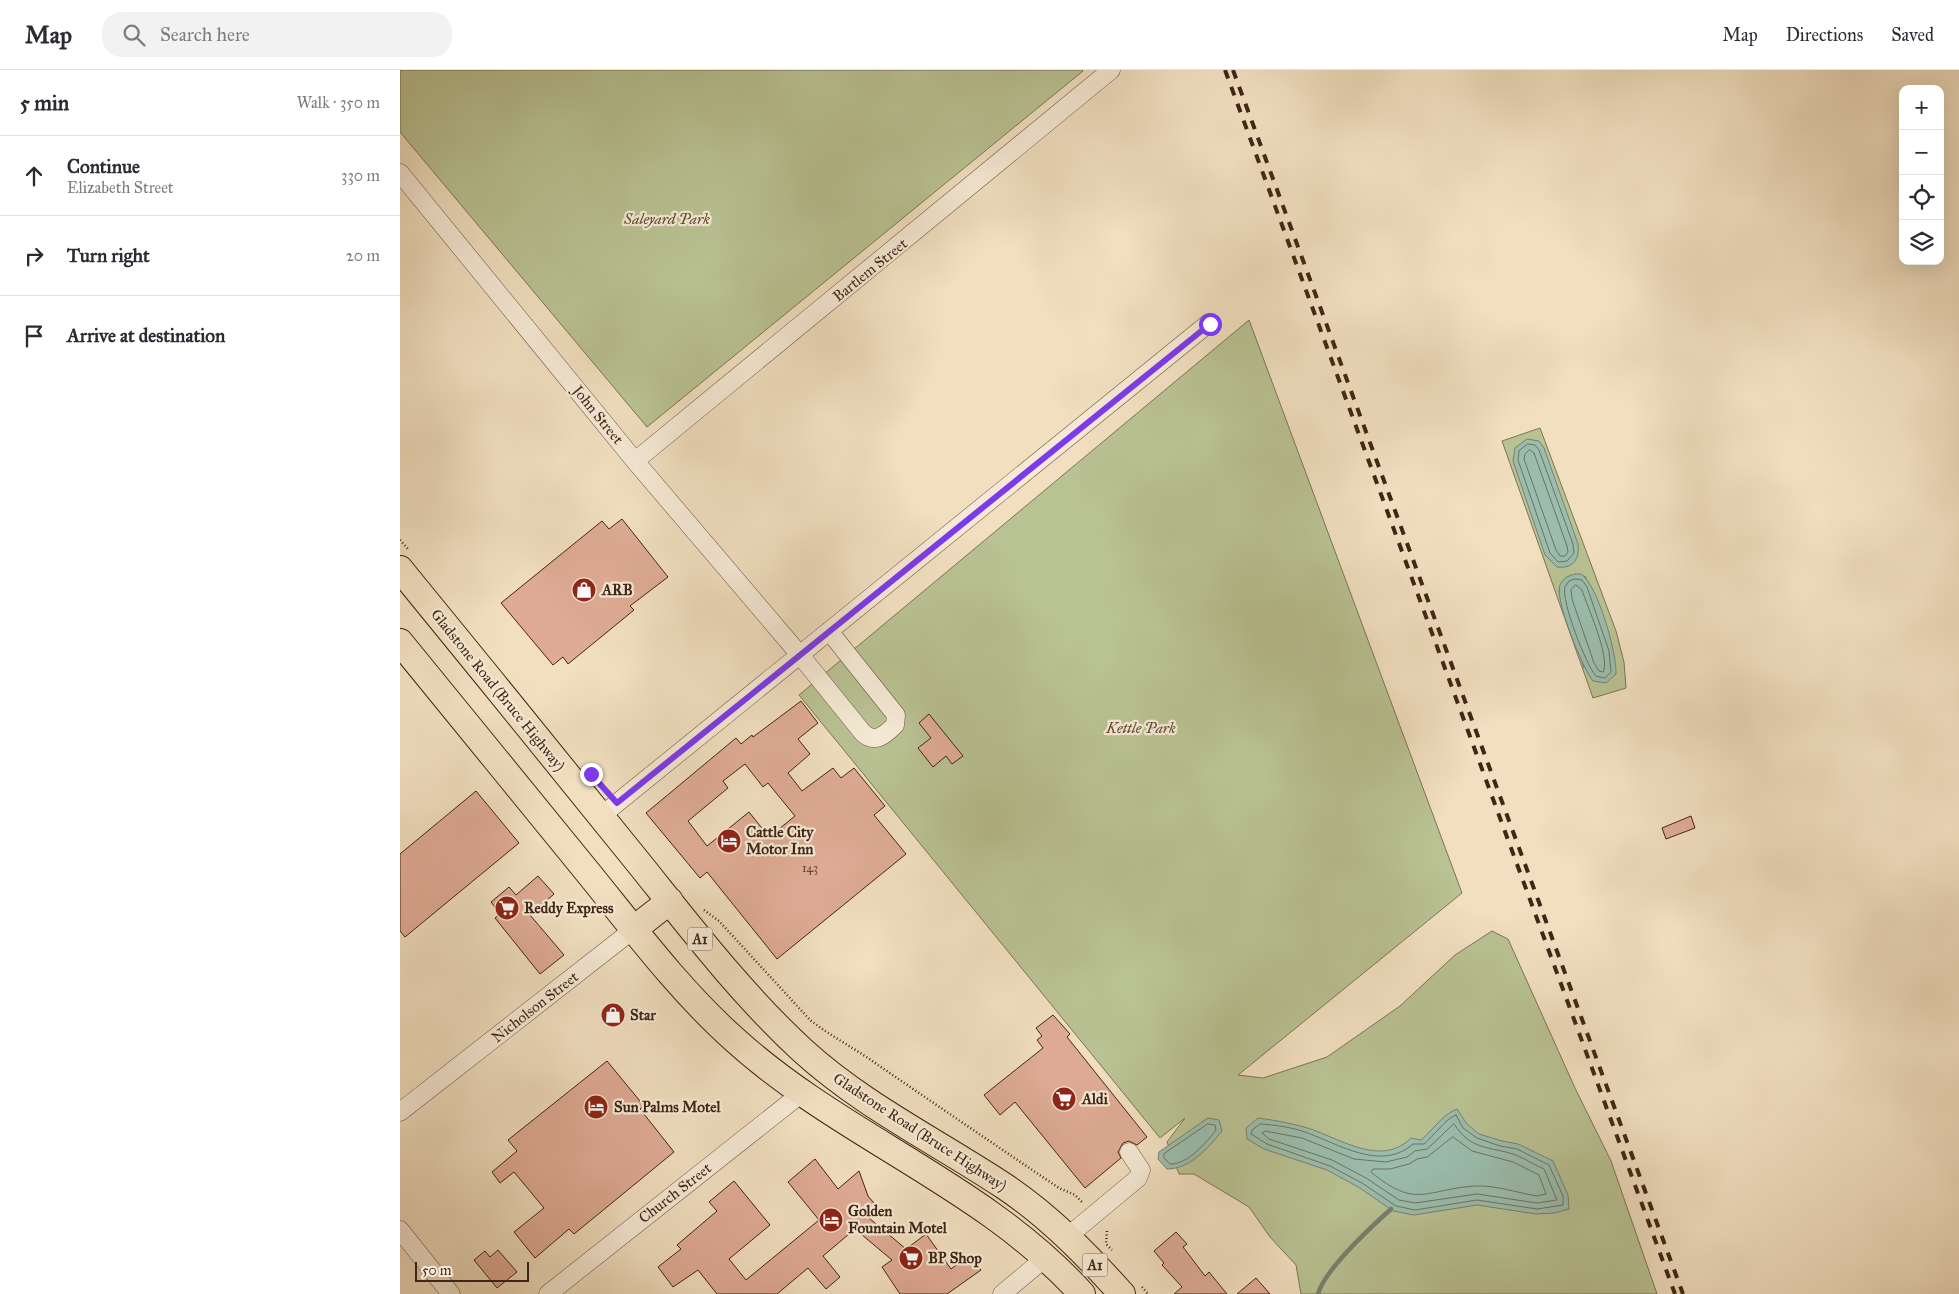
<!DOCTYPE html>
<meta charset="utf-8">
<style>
:root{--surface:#fff;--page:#f2f2f3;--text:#2b2b33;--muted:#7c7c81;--line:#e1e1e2}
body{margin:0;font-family:"IM FELL Great Primer",serif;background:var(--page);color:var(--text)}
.controls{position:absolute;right:15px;top:15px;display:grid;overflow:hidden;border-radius:10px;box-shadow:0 5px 20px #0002}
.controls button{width:45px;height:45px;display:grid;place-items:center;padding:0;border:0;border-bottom:1px solid var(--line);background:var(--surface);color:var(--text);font:25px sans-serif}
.scale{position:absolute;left:15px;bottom:12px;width:114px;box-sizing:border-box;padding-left:5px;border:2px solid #3f2615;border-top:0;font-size:14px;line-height:18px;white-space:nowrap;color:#3f2615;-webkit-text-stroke:4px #f6ead6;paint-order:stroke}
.stop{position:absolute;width:15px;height:15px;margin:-11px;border:4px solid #7c3aed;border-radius:50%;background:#fff}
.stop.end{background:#7c3aed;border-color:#fff;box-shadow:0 1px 5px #0008}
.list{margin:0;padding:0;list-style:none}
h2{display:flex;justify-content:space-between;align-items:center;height:65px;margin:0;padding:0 20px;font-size:21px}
h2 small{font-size:16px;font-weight:400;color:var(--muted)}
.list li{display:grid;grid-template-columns:32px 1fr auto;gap:15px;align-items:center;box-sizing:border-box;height:80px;padding:0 20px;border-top:1px solid var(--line)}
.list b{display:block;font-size:19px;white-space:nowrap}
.list p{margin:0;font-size:16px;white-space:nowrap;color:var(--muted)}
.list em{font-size:16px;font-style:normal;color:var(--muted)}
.icon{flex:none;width:28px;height:28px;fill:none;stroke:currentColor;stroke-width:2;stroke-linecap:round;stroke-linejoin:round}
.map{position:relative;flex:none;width:1559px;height:1224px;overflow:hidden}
header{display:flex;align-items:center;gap:30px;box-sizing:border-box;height:70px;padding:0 25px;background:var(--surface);border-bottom:1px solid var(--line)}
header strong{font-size:24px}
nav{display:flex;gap:28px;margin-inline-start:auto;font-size:18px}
.search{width:350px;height:45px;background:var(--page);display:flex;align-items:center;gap:12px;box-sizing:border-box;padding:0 18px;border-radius:20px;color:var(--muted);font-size:19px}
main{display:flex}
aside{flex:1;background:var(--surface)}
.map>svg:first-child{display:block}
.green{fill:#b9c293;stroke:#7c7454;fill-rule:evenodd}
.water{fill:#9bbdad;stroke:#768170}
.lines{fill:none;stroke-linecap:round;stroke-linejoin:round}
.shore{stroke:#6d7261;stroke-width:1}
.stream{stroke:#768170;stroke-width:4.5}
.building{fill:#dfab95;stroke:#3f2615;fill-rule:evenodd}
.minor-casing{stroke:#6c5440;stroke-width:19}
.highway-casing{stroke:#3f2615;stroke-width:28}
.path{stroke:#3f2615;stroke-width:2.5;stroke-dasharray:1 2.5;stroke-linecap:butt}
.minor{stroke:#f6ead6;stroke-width:18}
.highway{stroke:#f1dfc0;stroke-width:26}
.rail{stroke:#3f2615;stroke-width:4;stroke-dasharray:9 9;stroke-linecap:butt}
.route{stroke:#7c3aed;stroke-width:6}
.labels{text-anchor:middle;stroke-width:4.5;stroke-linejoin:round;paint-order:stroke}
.number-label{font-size:12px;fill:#674735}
.shield{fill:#f6ead6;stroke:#76614f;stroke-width:1}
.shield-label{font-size:14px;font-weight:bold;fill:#3f2615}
.park-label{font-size:15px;font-style:italic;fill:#5e4d34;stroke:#f6ead6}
.street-label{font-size:15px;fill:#3f2615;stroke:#f6ead6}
.poi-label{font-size:15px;font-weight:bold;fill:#3f2615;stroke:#f6ead6;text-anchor:start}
</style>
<header>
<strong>Map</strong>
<div class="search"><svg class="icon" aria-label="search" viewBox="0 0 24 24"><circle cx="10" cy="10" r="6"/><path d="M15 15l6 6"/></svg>Search here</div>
<nav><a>Map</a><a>Directions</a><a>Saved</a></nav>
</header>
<main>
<aside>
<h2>5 min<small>Walk · 350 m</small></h2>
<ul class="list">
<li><svg class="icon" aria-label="ahead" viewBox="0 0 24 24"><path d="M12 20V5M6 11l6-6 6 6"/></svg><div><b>Continue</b><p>Elizabeth Street</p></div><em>330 m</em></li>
<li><svg class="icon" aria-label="right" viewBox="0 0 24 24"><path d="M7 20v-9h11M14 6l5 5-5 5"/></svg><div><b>Turn right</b></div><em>20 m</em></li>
<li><svg class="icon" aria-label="arrive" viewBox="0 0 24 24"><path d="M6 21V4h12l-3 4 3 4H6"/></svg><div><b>Arrive at destination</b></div></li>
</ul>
</aside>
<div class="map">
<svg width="1559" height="1224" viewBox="0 0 1559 1224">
<rect width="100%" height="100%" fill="#f1dfc0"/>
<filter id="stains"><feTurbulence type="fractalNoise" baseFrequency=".004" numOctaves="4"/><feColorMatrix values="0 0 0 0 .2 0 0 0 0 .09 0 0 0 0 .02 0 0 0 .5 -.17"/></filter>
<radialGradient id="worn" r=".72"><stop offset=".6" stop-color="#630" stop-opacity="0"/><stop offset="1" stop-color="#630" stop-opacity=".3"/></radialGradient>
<!-- green -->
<path class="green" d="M 0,0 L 682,0 L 683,1 L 247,357 L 0,62 Z
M 849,250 L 1062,823 L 838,1005 L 863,1008 L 927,987 L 1000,936 L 1055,885 L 1092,861 L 1108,869 L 1175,1018 L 1211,1091 L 1257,1224 L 901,1224 L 896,1195 L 870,1167 L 849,1137 L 794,1104 L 779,1104 L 767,1072 L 785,1048 L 760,1068 L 399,625 Z
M 1140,358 L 1216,561 L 1224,592 L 1226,618 L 1193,628 L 1102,371 ZM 1175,504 L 1186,507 L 1184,598 L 1159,521 Z"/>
<!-- water -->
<path class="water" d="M 1127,369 L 1139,371 L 1144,378 L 1178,474 C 1180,489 1173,499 1157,497 L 1145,485 L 1113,391 L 1115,378 Z
M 1175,504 L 1181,504 C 1198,515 1217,584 1216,604 L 1206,613 L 1193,611 C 1183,599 1154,529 1160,515 C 1163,508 1168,506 1175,504 Z
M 1057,1039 L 1067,1054 L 1079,1064 L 1102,1071 L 1118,1074 L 1153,1091 L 1168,1125 L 1169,1139 L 1154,1143 L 1136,1144 L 1077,1135 L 1014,1145 L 993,1141 L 960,1118 L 927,1100 L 864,1079 L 847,1069 L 846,1058 L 858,1048 C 874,1050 889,1053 904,1057 C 937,1066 980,1099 1011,1068 L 1021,1070 C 1034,1059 1042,1045 1057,1039 Z
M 808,1048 L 819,1050 L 822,1061 C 808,1078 790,1099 767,1099 L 758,1089 L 759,1082 Z"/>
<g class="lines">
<!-- shore -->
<path class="shore" d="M 1128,374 L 1135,375 L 1139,380 L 1173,474 L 1174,483 L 1167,491 L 1158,492 L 1150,483 L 1118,390 L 1119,381 Z
M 1130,380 L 1134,383 L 1167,476 L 1168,482 L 1165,486 L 1160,486 L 1156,480 L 1124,389 L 1125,384 Z
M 1176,509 L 1182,510 L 1187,517 L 1209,581 L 1211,602 L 1205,608 L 1196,606 C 1186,595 1161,531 1165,517 L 1169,511 Z
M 1176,515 L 1182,520 C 1187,536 1211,588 1203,602 L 1199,601 L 1194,593 L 1172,529 L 1171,520 Z
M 1056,1045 L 1063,1058 L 1077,1068 L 1100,1076 L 1117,1079 L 1149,1095 L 1163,1126 L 1163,1135 L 1137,1139 L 1077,1130 L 1015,1140 L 996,1136 L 962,1113 L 930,1096 L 867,1074 L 851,1064 L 852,1060 L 860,1054 C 875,1055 891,1057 905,1062 C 939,1074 981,1102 1013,1074 L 1024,1074 C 1033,1067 1046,1048 1056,1045 Z
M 808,1054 L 815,1055 L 816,1060 C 806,1073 787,1095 770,1094 L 764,1088 L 764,1084 Z
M 1054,1054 C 1071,1081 1090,1076 1116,1085 C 1125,1089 1135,1095 1144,1099 L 1157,1130 L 1137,1133 L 1077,1124 L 1015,1133 L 999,1130 L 966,1108 L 932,1090 L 869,1069 L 862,1063 L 865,1061 L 902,1068 L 954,1089 L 986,1092 L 1007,1087 L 1015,1081 L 1027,1079 Z
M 1053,1067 L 1072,1081 L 1113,1092 L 1139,1105 L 1146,1124 L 1137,1126 C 1118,1123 1095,1115 1076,1116 C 1025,1119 1017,1140 971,1102 L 973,1099 L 990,1099 L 1009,1094 L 1017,1089 L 1027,1087 Z"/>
<!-- stream -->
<path class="stream" d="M 918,1224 C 925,1199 971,1157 991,1139"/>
</g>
<!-- building -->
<path class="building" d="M 222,449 L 268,507 L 230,536 L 234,540 L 168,594 L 163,587 L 153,595 L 101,533 L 202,451 L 209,459 Z
M 401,631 L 418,653 L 398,669 L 410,684 L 388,703 L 402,721 L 433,698 L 441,708 L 454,698 L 485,736 L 474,745 L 506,784 L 377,889 L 307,802 L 300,808 L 246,743 L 336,668 L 341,674 L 352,665 L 353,667 ZM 345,694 L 363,717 L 368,713 L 395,746 L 369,767 L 349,742 L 307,776 L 288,751 L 328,718 L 323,711 Z
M 529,644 L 563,686 L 552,694 L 546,686 L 533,697 L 518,678 L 531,668 L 519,653 Z
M 76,721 L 119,773 L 5,867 L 0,861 L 0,784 Z
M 1291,746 L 1295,758 L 1266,769 L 1262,758 Z
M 138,806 L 154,824 L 130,845 L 164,885 L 140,904 L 95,848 L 100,844 L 91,832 L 109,817 L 116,825 Z
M 653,945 L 670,964 L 667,967 L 747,1067 L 737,1075 L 729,1071 L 723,1073 L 718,1082 L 721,1088 L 685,1118 L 615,1032 L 600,1045 L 584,1025 L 643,978 L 637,970 L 642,966 L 636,958 Z
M 207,991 L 244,1036 L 240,1039 L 274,1082 L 174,1164 L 169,1159 L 135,1188 L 114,1162 L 144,1138 L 114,1102 L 100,1113 L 92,1102 L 117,1081 L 108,1070 Z
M 415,1089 L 438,1119 L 459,1101 L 468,1126 L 479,1139 L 469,1148 L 506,1179 L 526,1164 L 551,1199 L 569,1185 L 581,1200 L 547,1224 L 500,1224 L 482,1197 L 492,1190 L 455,1159 L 423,1186 L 440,1207 L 426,1219 L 408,1198 L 377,1224 L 317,1224 L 298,1200 L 273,1217 L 258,1197 L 281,1179 L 277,1175 L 317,1141 L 309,1132 L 334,1111 L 370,1155 L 329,1189 L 346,1210 L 419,1150 L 388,1112 Z
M 776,1162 L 787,1174 L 783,1177 L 805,1206 L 809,1202 L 827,1224 L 774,1224 L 782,1217 L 762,1195 L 764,1193 L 754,1181 Z
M 98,1180 L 117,1202 L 97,1218 L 74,1190 L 85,1181 L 90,1187 Z
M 856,1208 L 870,1224 L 837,1224 Z"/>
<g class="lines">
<defs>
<path id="minor" d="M 0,103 L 235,391 L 400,585 L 463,663 C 475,674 485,665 495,655 L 496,645 L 429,561
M 235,391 L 711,0
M 201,746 L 809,253
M 0,1042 L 234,859
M 0,1160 L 51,1224
M 667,1167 L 738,1108 L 741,1100 L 729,1082
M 148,1224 L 402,1023
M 602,1224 L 645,1188"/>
<path id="highway" d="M 0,499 C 75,591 151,684 225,776 C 282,846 336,919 402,980 C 462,1035 536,1071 604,1116 C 649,1146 686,1184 722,1224
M 0,572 C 63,650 127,727 190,805 C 236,862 281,922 335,970 C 442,1067 585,1116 682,1224
M 234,859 L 270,831"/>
</defs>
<!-- minor casing -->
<use href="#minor" class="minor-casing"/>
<!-- highway casing -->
<use href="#highway" class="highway-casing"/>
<!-- path -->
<path class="path" d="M 0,470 L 8,479
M 304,840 L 319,851 L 410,950 C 432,967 456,979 478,995 C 538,1036 598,1077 659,1118 L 675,1125 L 683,1133
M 707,1161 L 706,1174 L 712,1180
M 742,1217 L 748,1224"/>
<!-- minor -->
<use href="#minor" class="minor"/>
<!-- highway -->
<use href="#highway" class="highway"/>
<!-- rail -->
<path class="rail" d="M 825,0 L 1275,1224
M 833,0 L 1283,1224"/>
</g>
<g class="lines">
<!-- route -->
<path class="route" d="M 191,704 L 217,733 L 810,254"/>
</g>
<!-- icons -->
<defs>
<symbol id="shop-disc" viewBox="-11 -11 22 22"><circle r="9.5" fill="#8f2418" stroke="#f6ead6"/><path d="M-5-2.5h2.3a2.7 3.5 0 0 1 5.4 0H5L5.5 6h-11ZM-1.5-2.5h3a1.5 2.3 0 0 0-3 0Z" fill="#fff"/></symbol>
<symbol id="hotel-disc" viewBox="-11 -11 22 22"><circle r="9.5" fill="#8f2418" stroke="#f6ead6"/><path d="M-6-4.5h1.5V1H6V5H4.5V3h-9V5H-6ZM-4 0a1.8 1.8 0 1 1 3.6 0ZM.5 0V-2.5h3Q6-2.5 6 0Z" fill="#fff"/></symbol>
<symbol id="supermarket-disc" viewBox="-11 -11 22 22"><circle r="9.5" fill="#8f2418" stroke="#f6ead6"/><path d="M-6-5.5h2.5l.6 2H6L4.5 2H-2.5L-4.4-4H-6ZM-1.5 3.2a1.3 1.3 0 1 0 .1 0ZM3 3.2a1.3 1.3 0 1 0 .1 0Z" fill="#fff"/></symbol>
</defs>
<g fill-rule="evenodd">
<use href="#shop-disc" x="170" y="506" width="28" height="28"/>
<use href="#hotel-disc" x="315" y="757" width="28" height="28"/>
<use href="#supermarket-disc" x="93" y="824" width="28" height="28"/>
<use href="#shop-disc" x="199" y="931" width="28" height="28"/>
<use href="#supermarket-disc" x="650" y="1015" width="28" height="28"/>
<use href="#hotel-disc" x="182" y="1023" width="28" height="28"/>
<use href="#hotel-disc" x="417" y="1136" width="28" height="28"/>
<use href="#supermarket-disc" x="497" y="1174" width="28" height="28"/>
</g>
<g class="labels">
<!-- number labels -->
<g class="number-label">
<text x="410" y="802">143</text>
</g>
<!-- shield labels -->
<g class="shield">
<rect x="287.5" y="857.5" width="25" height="23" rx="4"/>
<rect x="682.5" y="1183.5" width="25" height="23" rx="4"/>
</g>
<g class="shield-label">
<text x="300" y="874">A1</text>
<text x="695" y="1200">A1</text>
</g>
<!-- park labels -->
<g class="park-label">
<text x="267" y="154">Saleyard Park</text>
<text x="741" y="663">Kettle Park</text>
</g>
<!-- street labels -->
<g class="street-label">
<text transform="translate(470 200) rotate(-39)" y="5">Bartlem Street</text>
<text transform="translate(198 345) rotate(51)" y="5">John Street</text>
<text transform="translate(98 620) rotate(51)" y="5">Gladstone Road (Bruce Highway)</text>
<text transform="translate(135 937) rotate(-38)" y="5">Nicholson Street</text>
<text transform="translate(520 1062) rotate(33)" y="5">Gladstone Road (Bruce Highway)</text>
<text transform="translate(275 1123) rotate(-38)" y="5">Church Street</text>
</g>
<!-- poi labels -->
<g class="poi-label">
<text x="202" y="525">ARB</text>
<text x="346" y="767">Cattle City<tspan x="346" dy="17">Motor Inn</tspan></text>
<text x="124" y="843">Reddy Express</text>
<text x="230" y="950">Star</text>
<text x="682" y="1034">Aldi</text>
<text x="214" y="1042">Sun Palms Motel</text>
<text x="448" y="1146">Golden<tspan x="448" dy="17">Fountain Motel</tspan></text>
<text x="528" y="1193">BP Shop</text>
</g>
</g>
<rect width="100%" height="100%" filter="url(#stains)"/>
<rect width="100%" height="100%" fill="url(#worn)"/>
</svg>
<div class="controls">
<button>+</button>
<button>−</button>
<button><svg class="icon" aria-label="locate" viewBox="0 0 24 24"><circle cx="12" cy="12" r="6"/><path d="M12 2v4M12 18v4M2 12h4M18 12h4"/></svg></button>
<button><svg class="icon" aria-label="layers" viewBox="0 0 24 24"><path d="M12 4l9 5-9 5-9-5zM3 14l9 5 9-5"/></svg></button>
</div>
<div class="scale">50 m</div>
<div class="stop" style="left:810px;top:254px"></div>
<div class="stop end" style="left:191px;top:704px"></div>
</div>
</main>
